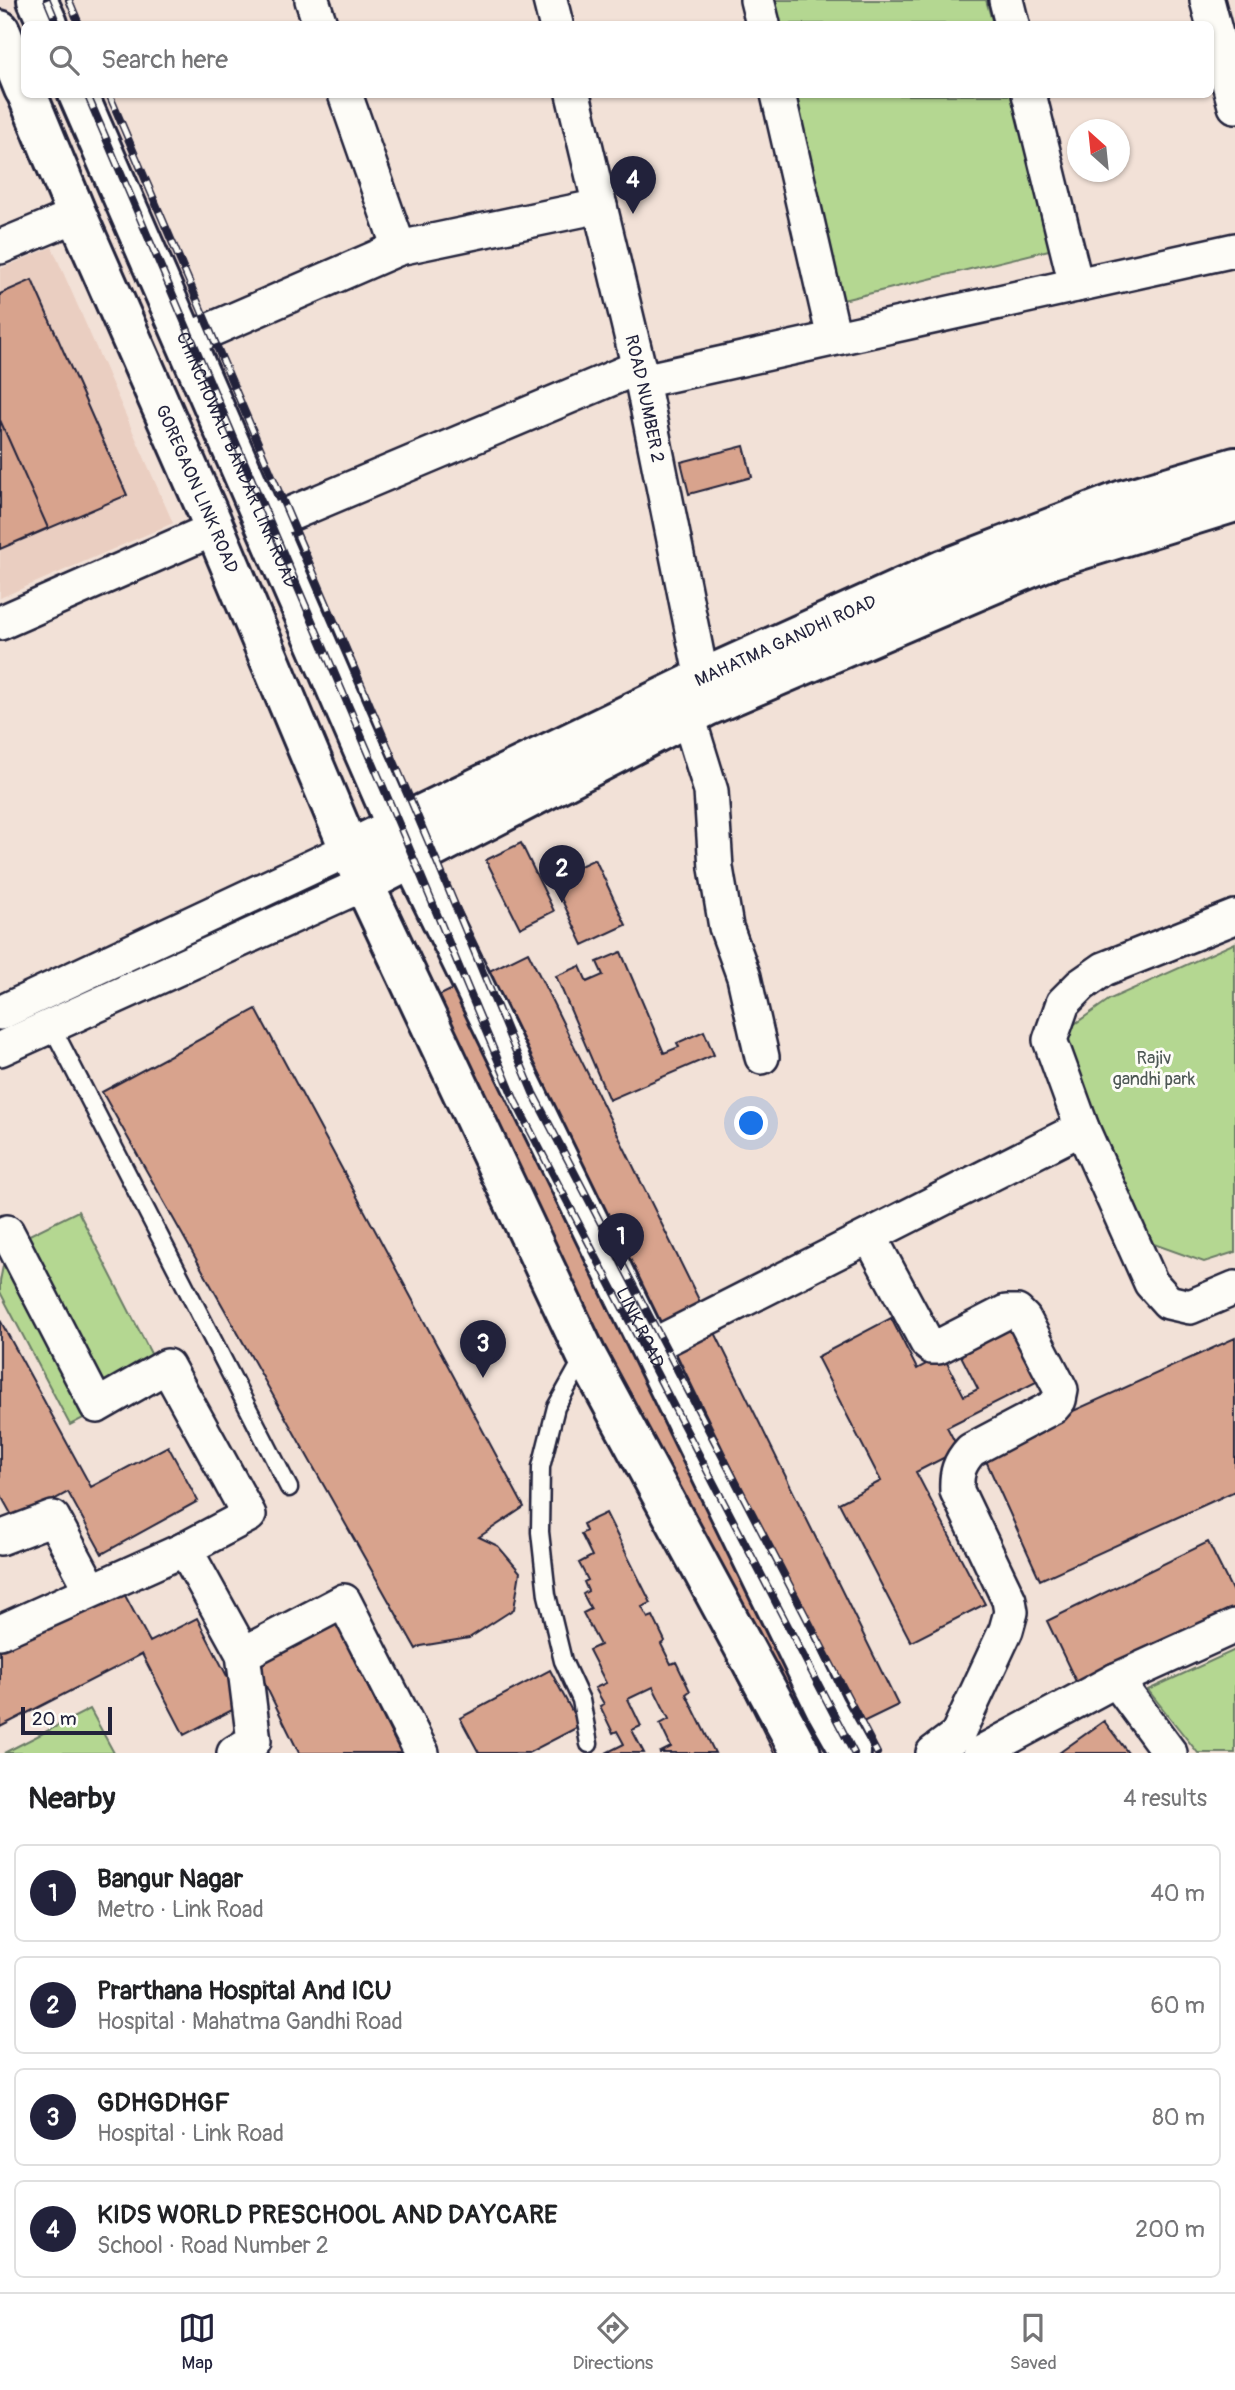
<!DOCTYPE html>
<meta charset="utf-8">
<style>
:root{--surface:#fff;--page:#f6f6f6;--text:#202124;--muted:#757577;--line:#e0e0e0;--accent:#22223b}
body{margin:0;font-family:Pangolin,sans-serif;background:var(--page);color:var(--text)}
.compass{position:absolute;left:1067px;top:119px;width:63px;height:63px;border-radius:50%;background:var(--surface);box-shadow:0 2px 5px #0004;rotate:333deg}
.scale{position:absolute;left:21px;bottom:18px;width:91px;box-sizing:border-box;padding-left:7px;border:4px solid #22223b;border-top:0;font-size:19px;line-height:24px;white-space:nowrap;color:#22223b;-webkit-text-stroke:5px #fdfcf7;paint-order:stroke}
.you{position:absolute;left:752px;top:1124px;width:24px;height:24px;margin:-18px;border:5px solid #fff;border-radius:50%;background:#1a73e8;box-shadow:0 0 0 10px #1a73e833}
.badge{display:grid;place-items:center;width:46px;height:46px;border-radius:50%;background:var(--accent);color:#fff;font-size:23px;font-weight:700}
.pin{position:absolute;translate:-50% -58px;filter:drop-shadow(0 2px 4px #0008)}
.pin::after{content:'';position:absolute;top:37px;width:24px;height:21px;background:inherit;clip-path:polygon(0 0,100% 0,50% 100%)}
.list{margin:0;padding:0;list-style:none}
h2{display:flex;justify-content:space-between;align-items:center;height:91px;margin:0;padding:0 28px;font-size:30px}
h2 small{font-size:23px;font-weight:400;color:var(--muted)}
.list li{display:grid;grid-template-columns:46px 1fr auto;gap:21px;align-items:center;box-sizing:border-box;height:98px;margin:0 14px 14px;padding:0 14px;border:2px solid var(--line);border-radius:10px}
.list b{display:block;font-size:26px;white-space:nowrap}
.list p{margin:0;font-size:23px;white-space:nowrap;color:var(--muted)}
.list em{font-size:23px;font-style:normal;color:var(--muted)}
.icon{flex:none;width:38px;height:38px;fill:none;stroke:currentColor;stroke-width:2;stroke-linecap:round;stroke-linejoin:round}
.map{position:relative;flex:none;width:1235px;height:1753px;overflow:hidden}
.search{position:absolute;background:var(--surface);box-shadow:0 2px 5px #0004;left:21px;right:21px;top:21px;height:77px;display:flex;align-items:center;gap:18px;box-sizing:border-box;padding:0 24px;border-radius:10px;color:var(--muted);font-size:26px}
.sheet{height:539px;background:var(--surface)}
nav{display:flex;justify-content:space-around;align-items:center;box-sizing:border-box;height:98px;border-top:2px solid var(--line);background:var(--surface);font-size:19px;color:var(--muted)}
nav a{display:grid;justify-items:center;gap:4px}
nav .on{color:var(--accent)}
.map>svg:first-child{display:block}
.built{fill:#eacec1}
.green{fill:#b4d791;stroke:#6b7c66;stroke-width:2}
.building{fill:#d8a38d;stroke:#22223b;stroke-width:2}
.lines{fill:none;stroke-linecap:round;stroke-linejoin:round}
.lane-casing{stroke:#22223b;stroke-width:21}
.street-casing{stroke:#22223b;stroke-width:38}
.secondary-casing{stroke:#22223b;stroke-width:44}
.primary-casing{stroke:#22223b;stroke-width:44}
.lane{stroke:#fdfcf7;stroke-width:16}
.street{stroke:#fdfcf7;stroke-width:33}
.secondary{stroke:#fdfcf7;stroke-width:38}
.primary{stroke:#fdfcf7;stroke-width:38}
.rail-casing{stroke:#22223b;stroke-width:8}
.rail{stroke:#fdfcf7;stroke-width:5;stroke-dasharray:16;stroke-linecap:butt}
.labels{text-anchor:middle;stroke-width:6;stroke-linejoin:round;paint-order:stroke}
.street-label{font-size:18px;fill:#22223b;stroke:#fdfcf7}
.park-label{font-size:18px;fill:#4e5855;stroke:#fdfcf7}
</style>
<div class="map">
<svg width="1235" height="1753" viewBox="0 0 1235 1753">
<rect width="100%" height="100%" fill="#f2e1d7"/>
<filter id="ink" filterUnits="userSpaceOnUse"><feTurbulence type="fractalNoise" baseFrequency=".0143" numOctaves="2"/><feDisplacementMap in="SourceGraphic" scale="14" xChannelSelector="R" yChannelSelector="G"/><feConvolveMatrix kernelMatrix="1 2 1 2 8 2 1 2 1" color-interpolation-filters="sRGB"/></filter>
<g filter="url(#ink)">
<!-- built -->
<path class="built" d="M 52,247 L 173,523 L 0,598 L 0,269 Z"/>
<!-- green -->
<path class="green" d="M 769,0 L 986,0 L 993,24 L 775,24 Z
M 793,95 L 1011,95 L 1053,249 L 843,300 Z
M 1235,943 L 1235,1252 L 1204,1262 L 1123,1233 L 1062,1033 L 1110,999 Z
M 78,1211 L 163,1377 L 70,1425 L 0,1292 L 0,1281 L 7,1246 Z
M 1235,1650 L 1235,1753 L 1198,1753 L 1148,1690 Z
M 90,1709 L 114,1753 L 4,1753 Z"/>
<!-- building -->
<path class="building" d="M 32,280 L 127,495 L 0,549 L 0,294 Z
M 0,420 L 48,528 L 0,549 Z
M 744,446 L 752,477 L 689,494 L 681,462 Z
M 521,843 L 554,911 L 520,928 L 486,860 Z
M 595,859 L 626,925 L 583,945 L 552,879 Z
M 528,952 L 898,1705 L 799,1753 L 774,1753 L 408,1011 Z
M 621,952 L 664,1053 L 679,1047 L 677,1043 L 704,1031 L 714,1055 L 609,1100 L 556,976 L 580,966 L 587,982 L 603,975 L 597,962 Z
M 256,1009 L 524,1507 L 479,1537 L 498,1546 L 520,1572 L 514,1609 L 469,1638 L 421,1646 L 416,1649 L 102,1092 Z
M 891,1318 L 917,1369 L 943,1355 L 964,1396 L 978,1389 L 957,1348 L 1013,1319 L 1044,1378 L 947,1427 L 959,1450 L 916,1472 L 985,1604 L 911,1642 L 839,1503 L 881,1481 L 817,1357 Z
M 0,1320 L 91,1487 L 168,1446 L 198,1501 L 102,1554 L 68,1492 L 15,1521 L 0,1494 Z
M 1235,1338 L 1235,1491 L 1040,1580 L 982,1452 Z
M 606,1513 L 651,1603 L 642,1607 L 648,1618 L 653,1616 L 665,1641 L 661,1644 L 671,1664 L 676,1662 L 690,1691 L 686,1694 L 715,1753 L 659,1753 L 671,1747 L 660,1724 L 669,1719 L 653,1687 L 628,1699 L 641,1726 L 632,1730 L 644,1753 L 606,1753 L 624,1744 L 617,1731 L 613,1733 L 600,1706 L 604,1704 L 595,1688 L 606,1683 L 589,1650 L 600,1645 L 583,1613 L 591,1609 L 583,1594 L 588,1591 L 584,1582 L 588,1580 L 579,1563 L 592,1556 L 581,1534 L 586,1531 L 583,1524 Z
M 1208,1542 L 1235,1596 L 1235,1608 L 1078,1686 L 1047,1621 Z
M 121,1588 L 150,1642 L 197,1618 L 242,1705 L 184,1735 L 142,1654 L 0,1727 L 0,1650 Z
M 334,1619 L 401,1753 L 299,1753 L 253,1660 Z
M 550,1670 L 580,1726 L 528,1753 L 479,1753 L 460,1718 Z
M 1104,1721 L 1128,1753 L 1059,1753 Z"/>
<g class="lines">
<defs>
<path id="lane" d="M 51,1025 L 289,1488
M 584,1357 L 556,1407 L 541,1467 L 540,1532 L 547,1595 L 563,1661 L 581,1700 L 589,1744"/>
<g id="street">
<path d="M 312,0 L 320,24"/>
<path d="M 550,0 L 556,24"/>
<path d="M 757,0 L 763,24"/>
<path d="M 1006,0 L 1012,24"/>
<path d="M 1207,0 L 1235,106"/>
<path d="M 345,94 L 399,248 L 600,206"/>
<path id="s1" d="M 573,94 L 642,381 L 707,704"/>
<path d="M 778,94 L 834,338"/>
<path d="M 1029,94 L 1076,285"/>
<path d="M 0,247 L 77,215"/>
<path d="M 185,341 L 399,248"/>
<path d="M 642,381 L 1235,250"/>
<path d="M 264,525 L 639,367"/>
<path d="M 0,623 L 214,529"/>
<path d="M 688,716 L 711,791 L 716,868 L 726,927 L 744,977 L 762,1057"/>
<path d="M 1235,917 L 1104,969 L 1081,985 L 1063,1003 L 1050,1040 L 1082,1128 L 1151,1283 L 1168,1302 L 1190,1307 L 1235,1288"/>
<path d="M 0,1013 L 348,850"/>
<path d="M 0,1049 L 364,884"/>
<path d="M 0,1236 L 7,1232 L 97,1406 L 167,1366 L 249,1515 L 185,1549 L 0,1632"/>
<path d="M 870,1237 L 927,1343 L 932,1347 L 938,1347 L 1006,1312 L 1017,1312 L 1024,1319 L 1061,1390 L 1059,1400 L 1053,1407 L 971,1450 C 959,1463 956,1473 957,1491 L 1009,1600 L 1011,1612 L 1006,1630 L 957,1735 L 933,1753"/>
<path d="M 650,1347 L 1082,1128"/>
<path d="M 0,1538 L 53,1518 L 91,1589"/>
<path d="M 185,1549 L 243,1654 L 344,1601 L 422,1753"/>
<path d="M 234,1753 L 254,1741 L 243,1654"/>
<path d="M 980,1753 L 1116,1680"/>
<path d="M 1170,1753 L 1116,1680 L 1235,1626"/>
</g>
<g id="secondary">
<path id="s2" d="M 348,850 L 701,679 L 942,570 L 1123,500 L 1235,467"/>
<path d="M 364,884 L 708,706 L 1051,559 L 1235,502"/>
</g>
<g id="primary">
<path d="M 37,0 L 48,24"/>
<path d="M 0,30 L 24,89"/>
<path id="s3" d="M 27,94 L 77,215 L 212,522 L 364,884 L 586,1355 L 801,1753"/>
<path id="s4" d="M 78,94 L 396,826 L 825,1707 L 851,1753"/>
</g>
</defs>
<!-- lane casing -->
<use href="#lane" class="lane-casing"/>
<!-- street casing -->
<use href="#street" class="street-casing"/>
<!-- secondary casing -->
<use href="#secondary" class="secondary-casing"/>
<!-- primary casing -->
<use href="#primary" class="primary-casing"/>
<!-- lane -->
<use href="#lane" class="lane"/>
<!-- street -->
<use href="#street" class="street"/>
<!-- secondary -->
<use href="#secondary" class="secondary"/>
<!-- primary -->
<use href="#primary" class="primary"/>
<defs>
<path id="rail" d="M 47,0 L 57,24
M 69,0 L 79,24
M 87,94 L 422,878 L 515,1101 L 854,1753
M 109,94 L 440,869 L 533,1093 L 877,1753"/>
</defs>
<!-- rail casing -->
<use href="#rail" class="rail-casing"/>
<!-- rail -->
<use href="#rail" class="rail"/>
</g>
</g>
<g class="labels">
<!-- street labels -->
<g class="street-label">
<text dy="6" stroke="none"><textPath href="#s1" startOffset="313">ROAD NUMBER 2</textPath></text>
<text dy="6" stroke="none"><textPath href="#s4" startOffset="399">CHINCHOWALI BANDAR LINK ROAD</textPath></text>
<text dy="6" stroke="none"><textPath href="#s3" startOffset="430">GOREGAON LINK ROAD</textPath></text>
<text dy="6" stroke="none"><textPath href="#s2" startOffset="485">MAHATMA GANDHI ROAD</textPath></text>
<text dy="6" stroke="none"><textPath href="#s4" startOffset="1356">LINK ROAD</textPath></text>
</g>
<!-- park labels -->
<g class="park-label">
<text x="1154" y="1064">Rajiv<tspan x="1154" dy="21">gandhi park</tspan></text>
</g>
</g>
</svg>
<svg class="compass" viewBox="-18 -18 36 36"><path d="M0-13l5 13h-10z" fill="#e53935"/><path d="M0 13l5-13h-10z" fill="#757577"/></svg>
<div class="scale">20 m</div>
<div class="you"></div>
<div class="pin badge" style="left:621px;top:1271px">1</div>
<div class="pin badge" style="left:562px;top:903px">2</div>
<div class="pin badge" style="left:483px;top:1378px">3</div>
<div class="pin badge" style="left:633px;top:214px">4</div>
<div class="search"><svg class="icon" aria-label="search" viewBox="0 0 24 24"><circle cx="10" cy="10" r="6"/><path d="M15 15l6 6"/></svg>Search here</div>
</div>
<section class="sheet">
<h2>Nearby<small>4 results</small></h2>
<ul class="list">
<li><span class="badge">1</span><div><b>Bangur Nagar</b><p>Metro · Link Road</p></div><em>40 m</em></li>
<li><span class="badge">2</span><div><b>Prarthana Hospital And ICU</b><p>Hospital · Mahatma Gandhi Road</p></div><em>60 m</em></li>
<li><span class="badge">3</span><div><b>GDHGDHGF</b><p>Hospital · Link Road</p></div><em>80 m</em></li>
<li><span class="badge">4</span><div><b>KIDS WORLD PRESCHOOL AND DAYCARE</b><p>School · Road Number 2</p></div><em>200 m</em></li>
</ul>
</section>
<nav>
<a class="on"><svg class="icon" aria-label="map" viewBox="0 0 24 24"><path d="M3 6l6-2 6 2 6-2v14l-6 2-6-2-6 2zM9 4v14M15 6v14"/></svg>Map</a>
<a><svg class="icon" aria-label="directions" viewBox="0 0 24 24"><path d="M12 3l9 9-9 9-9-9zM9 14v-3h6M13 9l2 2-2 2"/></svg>Directions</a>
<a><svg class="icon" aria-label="saved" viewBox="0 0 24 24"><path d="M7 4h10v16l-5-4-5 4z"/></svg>Saved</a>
</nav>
